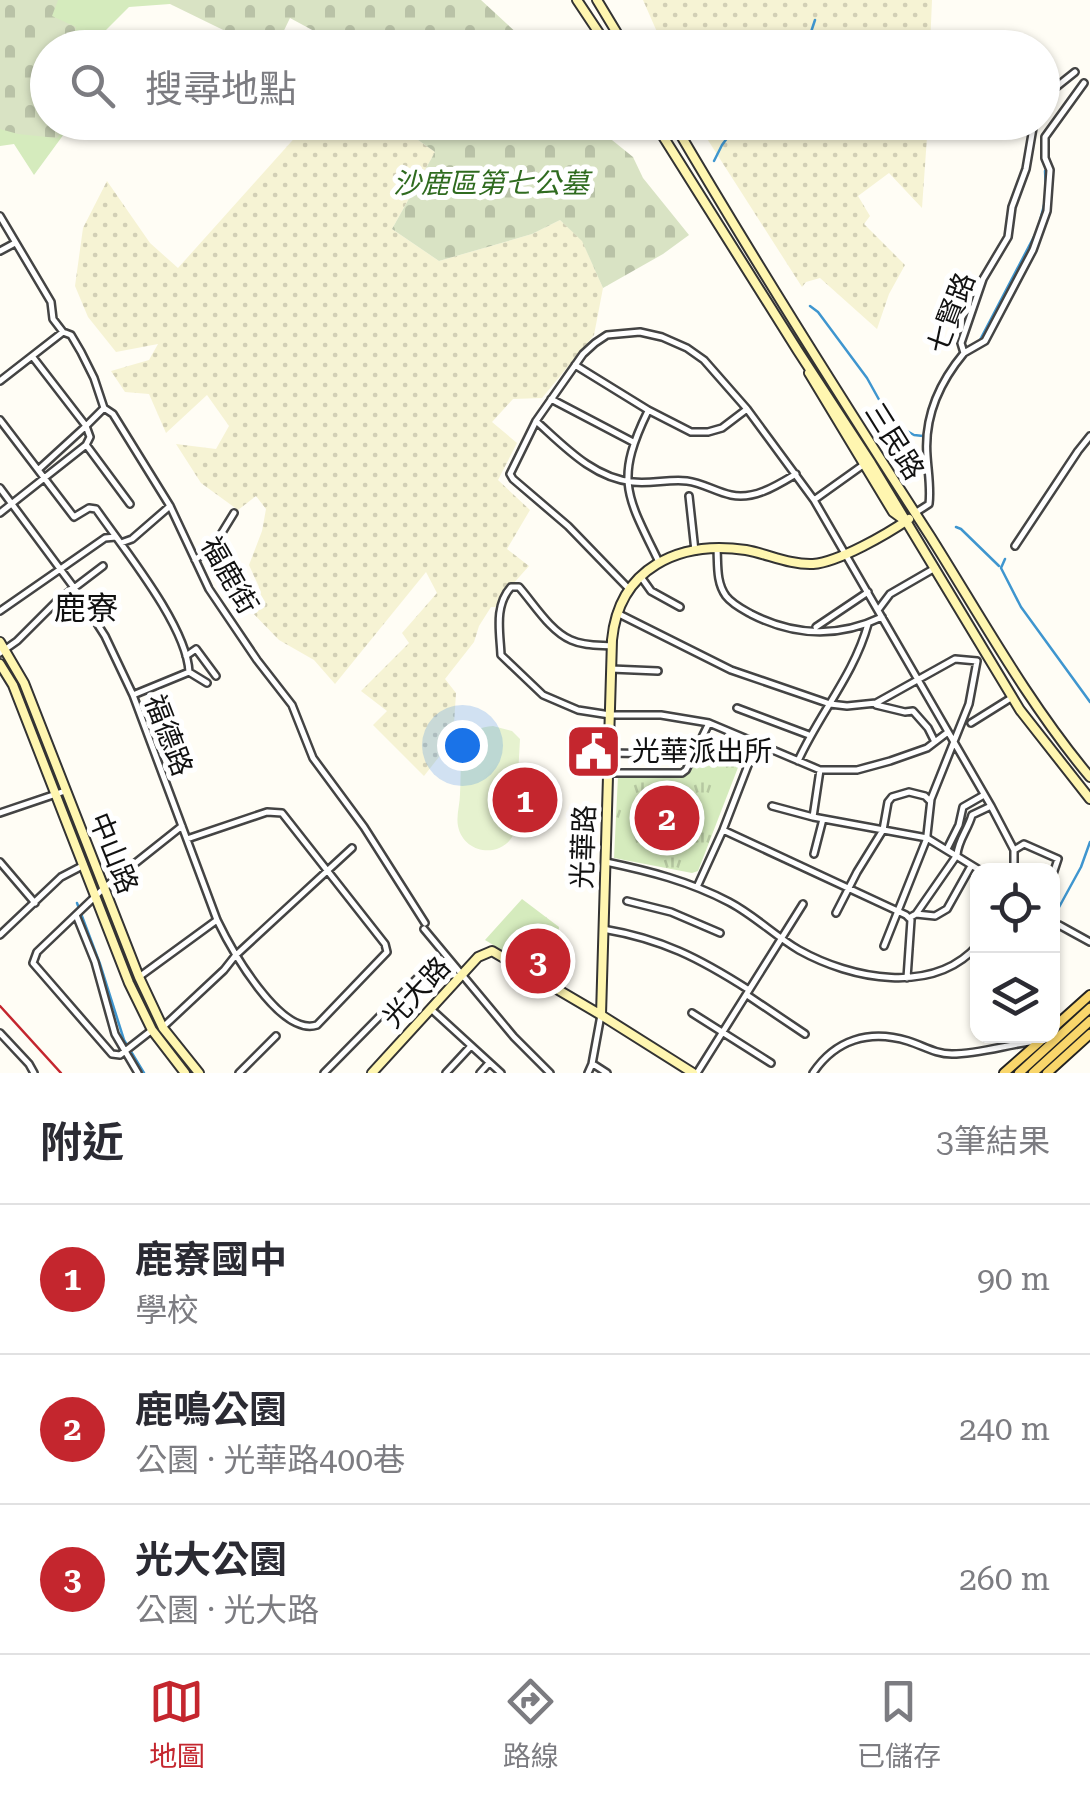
<!DOCTYPE html>
<html lang="zh-TW">
<meta charset="utf-8">
<style>
:root{--surface:#fff;--page:#f2f2f3;--text:#2b2b33;--muted:#7c7c81;--line:#e1e1e2;--accent:#c4262e}
body{margin:0;font-family:"Roboto Serif","Noto Sans TC",serif;background:var(--page);color:var(--text)}
.controls{position:absolute;right:30px;bottom:30px;display:grid;overflow:hidden;border-radius:20px;box-shadow:0 2px 8px #0004}
.controls button{width:90px;height:90px;display:grid;place-items:center;padding:0;border:0;border-bottom:2px solid var(--line);background:var(--surface);color:var(--text);font:50px sans-serif}
.you{position:absolute;left:462px;top:745px;width:35px;height:35px;margin:-25px;border:8px solid #fff;border-radius:50%;background:#1a73e8;box-shadow:0 0 0 15px #1a73e833}
.badge{display:grid;place-items:center;width:65px;height:65px;border-radius:50%;background:var(--accent);color:#fff;font-size:32px;font-weight:700}
.pin{position:absolute;translate:-50% -50%;border:5px solid #fff;box-shadow:0 2px 10px #0006}
.list{margin:0;padding:0;list-style:none}
h2{display:flex;justify-content:space-between;align-items:center;height:130px;margin:0;padding:0 40px;font-size:42px}
h2 small{font-size:32px;font-weight:400;color:var(--muted)}
.list li{display:grid;grid-template-columns:65px 1fr auto;gap:30px;align-items:center;box-sizing:border-box;height:150px;padding:0 40px;border-top:2px solid var(--line)}
.list b{display:block;font-size:38px;white-space:nowrap}
.list p{margin:0;font-size:32px;white-space:nowrap;color:var(--muted)}
.list em{font-size:32px;font-style:normal;color:var(--muted)}
.icon{flex:none;width:55px;height:55px;fill:none;stroke:currentColor;stroke-width:2;stroke-linecap:round;stroke-linejoin:round}
.map{position:relative;flex:none;width:1090px;height:1073px;overflow:hidden}
.search{position:absolute;background:var(--surface);box-shadow:0 2px 8px #0004;left:30px;right:30px;top:30px;height:110px;display:flex;align-items:center;gap:25px;box-sizing:border-box;padding:0 35px;border-radius:55px;color:var(--muted);font-size:38px}
.sheet{height:580px;background:var(--surface)}
nav{display:flex;justify-content:space-around;align-items:center;box-sizing:border-box;height:140px;border-top:2px solid var(--line);background:var(--surface);font-size:28px;color:var(--muted)}
nav a{display:grid;justify-items:center;gap:5px}
nav .on{color:var(--accent)}
.map>svg:first-child{display:block}
.farmland{fill:url(#farmland-dots)}
.grass{fill:#d5ebbd}
.cemetery{fill:url(#cemetery-stones)}
.park{fill:url(#park-tufts)}
.pitch{fill:#e6f2cf}
.lines{fill:none;stroke-linecap:round;stroke-linejoin:round}
.stream{stroke:#3f96cf;stroke-width:2.5}
.street-casing{stroke:#444;stroke-width:10}
.secondary-casing{stroke:#333;stroke-width:12}
.primary-casing{stroke:#222;stroke-width:12}
.street{stroke:#fff;stroke-width:5}
.secondary{stroke:#fff6b0;stroke-width:8}
.primary{stroke:#f9d66b;stroke-width:8}
.rail{stroke:#c4262e;stroke-width:2.5}
.labels{text-anchor:middle;stroke-width:10;stroke-linejoin:round;paint-order:stroke}
.park-label{font-size:28px;font-style:italic;fill:#2f6b1f;stroke:#fff}
.street-label{font-size:28px;fill:#111;stroke:#fff}
.poi-label{font-size:28px;fill:#111;stroke:#fff;text-anchor:start}
.quarter-label{font-size:32px;fill:#111;stroke:#fff}
</style>
<div class="map">
<svg width="1090" height="1073" viewBox="0 0 1090 1073">
<defs>
<pattern id="farmland-dots" width="8" height="8" patternUnits="userSpaceOnUse" patternTransform="scale(2.5)"><rect width="8" height="8" fill="#f6f3d4"/><path d="M2 2h.1M6 6h.1" fill="none" stroke="#d2cfb5" stroke-width="1.8" stroke-linecap="round"/></pattern>
<pattern id="cemetery-stones" width="16" height="16" patternUnits="userSpaceOnUse" patternTransform="scale(2.5)"><rect width="16" height="16" fill="#d9e3c4"/><path d="M2 7V4a2 2 0 0 1 4 0v3zM10 15v-3a2 2 0 0 1 4 0v3z" fill="#b9c2a7"/></pattern>
<pattern id="park-tufts" width="24" height="20" patternUnits="userSpaceOnUse" patternTransform="scale(2.5)"><rect width="24" height="20" fill="#d5ebbd"/><path d="M3 7l-1-3M5 7V3M7 7l1-3M15 17l-1-3M17 17v-4M19 17l1-3" fill="none" stroke="#b6c8a1"/></pattern>
</defs>
<rect width="100%" height="100%" fill="#fffdf5"/>
<!-- farmland -->
<path class="farmland" d="M 643,0 L 932,0 L 930,47 L 914,47 L 892,35 L 886,47 L 657,47 L 661,41 Z
M 308,123 L 376,123 L 411,135 L 435,152 L 392,229 L 439,261 L 532,234 L 560,220 L 582,240 L 603,288 L 594,335 L 542,398 L 513,399 L 492,422 L 517,443 L 498,480 L 530,510 L 507,549 L 529,566 L 503,595 L 498,607 L 491,607 L 479,626 L 474,642 L 445,679 L 456,693 L 453,739 L 424,776 L 373,725 L 387,711 L 361,691 L 409,643 L 402,633 L 437,593 L 426,572 L 335,684 L 314,660 L 279,640 L 247,607 L 259,587 L 249,565 L 262,531 L 266,509 L 256,496 L 238,510 L 201,483 L 176,444 L 216,449 L 229,426 L 207,395 L 166,433 L 149,394 L 125,392 L 111,371 L 149,360 L 158,344 L 116,352 L 88,317 L 75,286 L 83,228 L 107,181 L 150,243 L 178,268 Z
M 697,123 L 928,123 L 922,208 L 889,173 L 858,196 L 870,216 L 864,224 L 905,265 L 889,294 L 877,329 L 820,278 L 806,282 L 802,287 Z"/>
<!-- grass -->
<path class="grass" d="M 0,0 L 170,0 L 170,4 L 129,7 L 97,39 L 91,47 L 48,48 L 48,122 L 72,123 L 34,175 L 14,144 L 0,146 Z"/>
<!-- cemetery -->
<path class="cemetery" d="M 0,0 L 58,0 L 52,16 L 76,27 L 71,47 L 48,48 L 48,122 L 60,123 L 63,131 L 57,138 L 18,134 L 0,129 Z
M 170,0 L 481,0 L 532,47 L 339,47 L 338,44 L 290,18 L 276,47 L 258,47 L 170,4 Z
M 376,123 L 591,123 L 633,157 L 643,178 L 689,235 L 663,254 L 603,288 L 582,241 L 560,220 L 532,234 L 439,261 L 392,229 L 435,152 L 411,135 Z"/>
<!-- park -->
<path class="park" d="M 705,731 L 741,747 L 744,752 L 698,871 L 692,873 L 614,858 L 618,776 L 672,776 L 687,767 Z
M 522,899 L 559,927 L 554,982 L 485,940 Z"/>
<!-- pitch -->
<path class="pitch" d="M 493,726 L 512,731 L 520,739 L 515,831 C 505,859 464,856 458,826 C 456,816 460,804 460,794 C 462,766 455,728 493,726 Z"/>
<g class="lines">
<!-- stream -->
<path class="stream" d="M 792,48 L 807,44 L 815,20
M 714,161 L 722,145 L 739,122
M 1045,171 L 1046,189
M 810,306 L 818,312 L 867,378 L 882,405 L 900,427 L 914,435 L 923,436
M 980,340 L 1038,229 L 1046,197
M 956,527 L 961,529 L 999,566
M 1005,559 L 1001,568 L 1021,607 L 1090,702
M 77,903 L 100,964 L 124,1040 L 144,1073
M 1052,920 L 1081,867 L 1090,842
M 1052,1008 L 1058,1015"/>
<defs>
<path id="street" d="M 1042,109 L 1055,88 L 1075,72
M 0,216 L 51,302 L 53,319 L 63,332 L 71,335 L 81,352 L 94,378 L 104,408 L 113,414 L 170,506 L 209,589 L 257,660 L 292,705 L 313,758 L 364,827 L 425,923
M 0,251 L 15,243
M 964,353 L 985,341 L 1033,250 L 1047,211 L 1050,170 L 1045,158 L 1045,137 L 1084,83
M 32,356 L 86,426 L 39,469
M 575,365 L 648,410 L 691,432 L 708,432 L 722,428 L 747,409
M 0,381 L 63,332
M 551,399 L 633,442
M 648,411 C 614,481 627,496 659,562
M 0,420 L 74,517 L 89,508 L 96,509 C 123,548 187,626 189,672 L 133,695
M 536,421 C 564,446 593,478 633,482 C 651,484 669,479 687,481 C 703,483 716,492 731,495 C 754,500 776,486 796,474
M 87,446 L 130,504
M 0,488 L 75,589 L 105,636 L 133,695 L 217,920 C 231,949 280,1037 317,1025 L 387,952 L 385,944 L 282,813 L 267,812 L 187,839
M 689,496 L 695,551
M 814,500 L 863,465
M 0,513 L 86,445 L 90,437 L 86,426 L 104,408
M 915,513 L 929,504 C 931,488 928,472 927,456 C 924,417 939,383 964,353 L 961,343 L 983,279 L 1008,237 L 1012,207 L 1026,169 L 1034,122
M 121,543 L 132,539 L 170,506
M 1015,546 L 1078,451 L 1090,436
M 717,549 C 718,565 716,582 726,596 C 732,604 742,609 751,614 C 794,636 838,638 882,617
M 195,560 L 215,544 L 234,513
M 641,577 L 651,591 L 680,607
M 629,589 L 568,526 L 513,479 L 510,474 L 536,421 L 583,354 L 595,343 L 607,335 L 640,332 L 662,337 L 687,348 L 704,360 L 747,409 L 814,500 L 991,806 L 1014,850 L 1014,871
M 878,610 L 890,594 L 935,568
M 0,611 L 105,538 L 116,537
M 617,613 L 731,670 L 830,704 L 847,706 L 876,703 L 955,659 L 977,661
M 816,627 L 868,592
M 612,646 C 599,645 584,646 571,640 C 550,631 534,604 519,587 L 511,587 C 494,606 500,632 501,655 L 543,695 L 578,710 L 610,715 L 661,715 L 709,723 L 820,770 L 857,770 L 890,761 L 927,748 L 948,732
M 0,653 L 17,641 L 57,601 L 103,566
M 186,656 L 196,649 L 216,676
M 977,661 L 969,704 L 931,799 L 927,835 L 927,838 L 981,871
M 611,669 L 658,671
M 189,672 L 207,683
M 876,705 L 905,712 L 913,711 L 928,728 L 935,742
M 737,708 L 809,735
M 971,723 L 1011,698
M 609,753 L 672,754 L 691,762
M 798,761 C 819,714 854,675 868,624
M 608,773 L 682,773 L 686,770 L 709,723
M 772,806 L 813,817 L 927,838 L 884,946
M 0,813 L 65,791
M 813,817 L 820,770
M 723,830 L 906,915 L 911,920 L 907,978
M 947,849 L 959,825 L 963,807 L 984,795
M 1014,850 L 1024,844 L 1058,859 L 1052,877
M 814,854 L 823,819
M 0,862 L 35,903
M 606,862 C 649,871 689,881 729,902 C 754,915 775,936 799,950 C 851,979 933,996 978,945
M 697,887 L 723,830 L 757,742
M 627,901 L 671,912 L 720,933
M 836,913 L 857,872 L 883,830 L 888,802 L 892,797 L 909,792 L 925,796 L 930,801
M 916,914 L 935,916 L 947,909 L 971,866
M 76,915 L 95,962 L 115,1034 L 138,1073
M 909,918 L 916,914 L 957,855 C 958,840 968,830 972,815 L 991,806
M 1059,925 L 1090,942
M 424,929 L 514,1037 L 550,1073
M 603,929 C 662,939 699,958 749,990
M 0,935 L 61,877 L 84,865
M 139,977 L 217,920
M 747,995 L 805,1034
M 431,1009 L 501,1073
M 692,1013 L 771,1063
M 162,1028 L 224,970 L 235,956 L 352,848
M 152,1030 L 120,1055 L 112,1054 L 33,963 L 37,952 L 104,888 L 182,826
M 0,1033 L 29,1064 L 34,1073
M 593,1064 L 607,1073
M 239,1073 L 276,1036
M 324,1073 L 437,958 L 441,959 L 458,979
M 446,1073 L 471,1046
M 480,1073 L 489,1063
M 588,1073 L 592,1064 L 601,1015
M 697,1073 L 803,904
M 813,1073 C 835,1040 869,1029 908,1041 C 924,1046 935,1054 952,1054 C 980,1054 1009,1044 1037,1041"/>
<path id="secondary" d="M 577,0 L 609,48
M 597,0 L 626,48
M 654,122 L 798,351 L 871,463 L 1020,710 L 1090,799
M 673,122 C 755,262 842,400 930,536 C 981,617 1028,703 1090,777
M 809,373 L 893,512 L 904,520
M 0,642 L 24,683 L 139,977 L 163,1028 L 199,1073
M 0,664 L 13,685 L 129,983 L 152,1030 L 185,1073
M 601,1015 L 612,640 C 619,568 679,540 746,550 C 768,554 790,565 813,564 C 839,562 887,534 909,519
M 372,1073 L 478,957 L 492,951 L 601,1015 L 693,1073"/>
<path id="primary" d="M 1052,1029 L 1090,995
M 1004,1073 L 1046,1036
M 1019,1073 L 1090,1008
M 1033,1073 L 1090,1021
M 1047,1073 L 1090,1034"/>
</defs>
<!-- street casing -->
<use href="#street" class="street-casing"/>
<!-- secondary casing -->
<use href="#secondary" class="secondary-casing"/>
<!-- primary casing -->
<use href="#primary" class="primary-casing"/>
<!-- street -->
<use href="#street" class="street"/>
<!-- secondary -->
<use href="#secondary" class="secondary"/>
<!-- primary -->
<use href="#primary" class="primary"/>
<!-- rail -->
<path class="rail" d="M 0,1006 L 61,1073"/>
</g>
<!-- icons -->
<defs>
<symbol id="civic-square" viewBox="-11 -11 22 22"><rect x="-9" y="-9" width="18" height="18" rx="4" fill="#c4262e" stroke="#fff"/><path d="M-.6-6.5H3V-4.5H.6V-3L4-1V1h2V6H-6V1h2V-1L-.6-3ZM-1.2 2.5V6h2.4V2.5Z" fill="#fff"/></symbol>
</defs>
<g fill-rule="evenodd">
<use href="#civic-square" x="562" y="720" width="63" height="63"/>
</g>
<g class="labels">
<!-- park labels -->
<g class="park-label">
<text x="491" y="193">沙鹿區第七公墓</text>
</g>
<!-- street labels -->
<g class="street-label">
<text transform="translate(951 313) rotate(-69)" y="10">七賢路</text>
<text transform="translate(895 441) rotate(58)" y="10">三民路</text>
<text transform="translate(230 575) rotate(60)" y="10">福鹿街</text>
<text transform="translate(169 735) rotate(69)" y="10">福德路</text>
<text transform="translate(583 847) rotate(-88)" y="10">光華路</text>
<text transform="translate(114 853) rotate(68)" y="10">中山路</text>
<text transform="translate(416 992) rotate(-47)" y="10">光大路</text>
</g>
<!-- poi labels -->
<g class="poi-label">
<text x="632" y="761">光華派出所</text>
</g>
<!-- quarter labels -->
<g class="quarter-label">
<text x="86" y="619">鹿寮</text>
</g>
</g>
</svg>
<div class="controls">
<button><svg class="icon" aria-label="locate" viewBox="0 0 24 24"><circle cx="12" cy="12" r="6"/><path d="M12 2v4M12 18v4M2 12h4M18 12h4"/></svg></button>
<button><svg class="icon" aria-label="layers" viewBox="0 0 24 24"><path d="M12 4l9 5-9 5-9-5zM3 14l9 5 9-5"/></svg></button>
</div>
<div class="you"></div>
<div class="pin badge" style="left:525px;top:800px">1</div>
<div class="pin badge" style="left:667px;top:818px">2</div>
<div class="pin badge" style="left:538px;top:961px">3</div>
<div class="search"><svg class="icon" aria-label="search" viewBox="0 0 24 24"><circle cx="10" cy="10" r="6"/><path d="M15 15l6 6"/></svg>搜尋地點</div>
</div>
<section class="sheet">
<h2>附近<small>3筆結果</small></h2>
<ul class="list">
<li><span class="badge">1</span><div><b>鹿寮國中</b><p>學校</p></div><em>90 m</em></li>
<li><span class="badge">2</span><div><b>鹿鳴公園</b><p>公園 · 光華路400巷</p></div><em>240 m</em></li>
<li><span class="badge">3</span><div><b>光大公園</b><p>公園 · 光大路</p></div><em>260 m</em></li>
</ul>
</section>
<nav>
<a class="on"><svg class="icon" aria-label="map" viewBox="0 0 24 24"><path d="M3 6l6-2 6 2 6-2v14l-6 2-6-2-6 2zM9 4v14M15 6v14"/></svg>地圖</a>
<a><svg class="icon" aria-label="directions" viewBox="0 0 24 24"><path d="M12 3l9 9-9 9-9-9zM9 14v-3h6M13 9l2 2-2 2"/></svg>路線</a>
<a><svg class="icon" aria-label="saved" viewBox="0 0 24 24"><path d="M7 4h10v16l-5-4-5 4z"/></svg>已儲存</a>
</nav>
